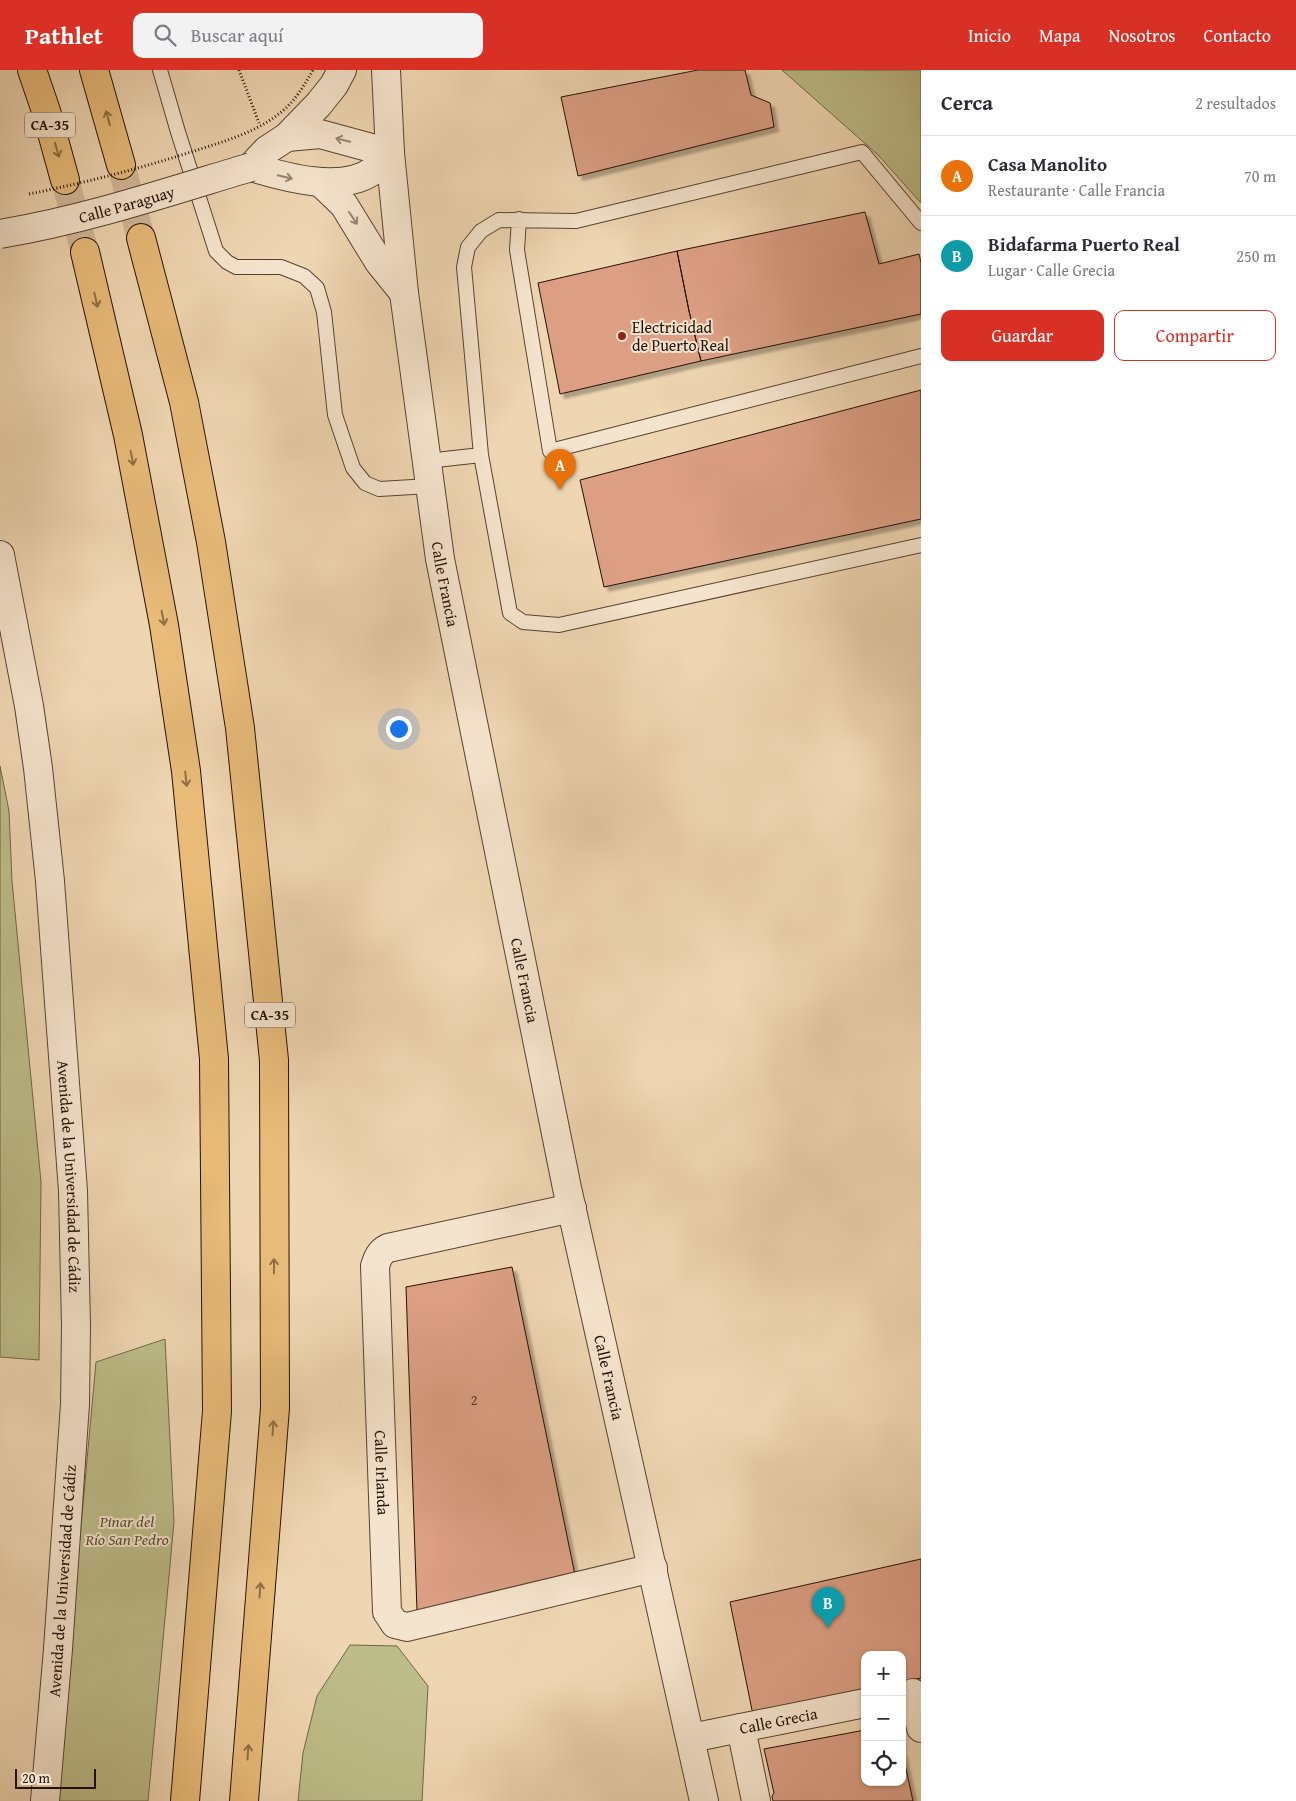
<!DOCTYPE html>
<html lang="es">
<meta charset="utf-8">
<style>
:root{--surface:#fff;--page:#f2f2f3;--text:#2b2b33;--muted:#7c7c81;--line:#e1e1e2;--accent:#d93025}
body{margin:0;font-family:"Gentium Book Plus",serif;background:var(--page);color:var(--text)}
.controls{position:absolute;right:15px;bottom:15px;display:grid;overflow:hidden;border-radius:10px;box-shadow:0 1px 4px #0004}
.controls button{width:45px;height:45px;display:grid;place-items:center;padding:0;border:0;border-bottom:1px solid var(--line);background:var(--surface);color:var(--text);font:25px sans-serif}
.scale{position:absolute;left:15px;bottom:12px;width:81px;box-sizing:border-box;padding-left:5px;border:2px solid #241108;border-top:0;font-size:14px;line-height:18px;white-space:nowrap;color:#241108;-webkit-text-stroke:4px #f5e4cd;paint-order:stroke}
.you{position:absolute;left:398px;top:658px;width:18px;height:18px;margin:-12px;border:4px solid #fff;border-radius:50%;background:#1a73e8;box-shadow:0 0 0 8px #1a73e833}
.badge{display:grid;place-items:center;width:32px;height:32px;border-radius:50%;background:var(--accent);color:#fff;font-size:16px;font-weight:700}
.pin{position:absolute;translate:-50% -41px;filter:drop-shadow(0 1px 2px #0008)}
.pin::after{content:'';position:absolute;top:26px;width:18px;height:15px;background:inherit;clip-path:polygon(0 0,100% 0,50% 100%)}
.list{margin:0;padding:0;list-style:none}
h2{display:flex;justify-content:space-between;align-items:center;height:65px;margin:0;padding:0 20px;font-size:21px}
h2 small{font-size:16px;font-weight:400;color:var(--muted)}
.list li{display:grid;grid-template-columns:32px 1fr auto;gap:15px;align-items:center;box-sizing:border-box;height:80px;padding:0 20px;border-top:1px solid var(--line)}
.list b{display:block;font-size:19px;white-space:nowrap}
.list p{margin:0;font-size:16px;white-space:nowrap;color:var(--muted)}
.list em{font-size:16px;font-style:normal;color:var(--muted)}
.actions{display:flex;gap:10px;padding:15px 20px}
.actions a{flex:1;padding:11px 0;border:1px solid var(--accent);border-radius:10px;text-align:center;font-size:18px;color:var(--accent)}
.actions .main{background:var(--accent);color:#fff}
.icon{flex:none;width:28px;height:28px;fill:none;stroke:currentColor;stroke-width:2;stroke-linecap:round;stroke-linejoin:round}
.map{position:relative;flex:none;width:921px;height:1731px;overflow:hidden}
header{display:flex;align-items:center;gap:30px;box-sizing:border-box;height:70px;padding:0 25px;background:var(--accent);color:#fff}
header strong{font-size:24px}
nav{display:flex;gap:28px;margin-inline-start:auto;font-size:18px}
.search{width:350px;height:45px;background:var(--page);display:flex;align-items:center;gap:12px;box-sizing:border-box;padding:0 18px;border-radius:10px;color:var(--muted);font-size:19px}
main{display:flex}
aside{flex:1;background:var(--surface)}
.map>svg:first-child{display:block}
.green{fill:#bdbd89;stroke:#706748}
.building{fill:#dc9f84;stroke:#241108;filter:url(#shadow)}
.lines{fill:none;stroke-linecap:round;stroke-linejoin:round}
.motorway-tunnel{stroke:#d1b898;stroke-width:28;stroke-dasharray:28 14;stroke-linecap:butt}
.service-casing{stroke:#574232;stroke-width:16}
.minor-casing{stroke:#574232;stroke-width:30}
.tertiary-casing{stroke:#574232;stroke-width:30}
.motorway-casing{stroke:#241108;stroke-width:30}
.path{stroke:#241108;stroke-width:3;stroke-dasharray:1 2.5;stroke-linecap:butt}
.service{stroke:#f5e4cd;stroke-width:14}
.minor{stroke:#f5e4cd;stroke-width:28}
.tertiary{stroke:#f5e4cd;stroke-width:28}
.motorway{stroke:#e8bb79;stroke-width:28}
.tertiary-bridge-casing{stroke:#574232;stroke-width:30;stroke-linecap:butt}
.path-bridge{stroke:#241108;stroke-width:3;stroke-dasharray:1 2.5;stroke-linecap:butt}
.tertiary-bridge{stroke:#f5e4cd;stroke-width:28}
.oneway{stroke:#906e46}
.oneway2{stroke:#978574}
.poi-dot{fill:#8f2418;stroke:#f5e4cd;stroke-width:2}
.labels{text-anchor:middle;stroke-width:4;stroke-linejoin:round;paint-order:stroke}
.number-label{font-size:14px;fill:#523427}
.shield{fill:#f5e4cd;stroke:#635043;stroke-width:1}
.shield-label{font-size:15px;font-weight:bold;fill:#241108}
.street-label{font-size:16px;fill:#241108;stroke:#f5e4cd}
.poi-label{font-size:16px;fill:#241108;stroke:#f5e4cd;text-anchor:start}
.park-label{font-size:16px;font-style:italic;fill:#5a4d35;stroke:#f5e4cd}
</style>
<header>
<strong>Pathlet</strong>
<div class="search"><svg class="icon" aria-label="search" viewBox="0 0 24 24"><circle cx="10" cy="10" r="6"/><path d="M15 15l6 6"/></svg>Buscar aquí</div>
<nav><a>Inicio</a><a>Mapa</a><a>Nosotros</a><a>Contacto</a></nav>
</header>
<main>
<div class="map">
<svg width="921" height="1731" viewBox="0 0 921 1731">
<defs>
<filter id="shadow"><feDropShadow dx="4.5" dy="4.5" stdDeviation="1" flood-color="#0004"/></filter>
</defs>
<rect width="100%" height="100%" fill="#efd6b2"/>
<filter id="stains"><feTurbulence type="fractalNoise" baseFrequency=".004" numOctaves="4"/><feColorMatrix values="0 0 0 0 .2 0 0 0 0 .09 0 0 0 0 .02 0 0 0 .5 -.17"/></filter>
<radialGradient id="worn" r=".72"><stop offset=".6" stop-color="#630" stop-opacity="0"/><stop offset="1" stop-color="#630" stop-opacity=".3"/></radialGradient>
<!-- green -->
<path class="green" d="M 782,0 L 921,0 L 921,133 L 878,85 Z
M 0,696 L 9,741 L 12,811 L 41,1112 L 39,1290 L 0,1287 Z
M 165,1269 L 174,1452 L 148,1731 L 58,1731 L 74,1532 L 96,1292 Z
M 350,1575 L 397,1576 L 428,1616 L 422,1731 L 298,1731 L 303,1683 L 317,1626 Z"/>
<!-- building -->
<path class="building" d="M 698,0 L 745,0 L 751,25 L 770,33 L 774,57 L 578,106 L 561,27 Z
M 865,142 L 879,194 L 919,184 L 921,192 L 921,244 L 701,291 L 689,241 L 677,181 Z
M 677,181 L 689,241 L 701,291 L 560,324 L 538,213 Z
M 921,320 L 921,449 L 604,517 L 580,410 Z
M 512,1197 L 575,1505 L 417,1541 L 406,1217 Z
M 921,1489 L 921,1608 L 902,1612 L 902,1585 L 865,1585 L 865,1620 L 753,1645 L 730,1532 Z
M 865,1660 L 865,1712 L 902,1712 L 902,1680 L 913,1731 L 773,1731 L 772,1726 L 774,1723 L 764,1679 Z"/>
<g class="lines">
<!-- motorway-tunnel -->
<path class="motorway-tunnel" d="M 121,95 L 141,168
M 65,110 L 85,182"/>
<defs>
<path id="service" d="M 160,0 L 178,62 L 216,181 L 227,192 L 236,197 L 281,197 L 304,206 L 317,218 L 324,242 L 335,345 L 353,398 L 365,413 L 379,419 L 430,416
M 519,149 L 517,180 L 550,381 L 921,286
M 481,385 L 510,543 L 523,552 L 559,555 L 921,475
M 427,391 L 481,385 L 464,197 L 468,177 L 481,161 L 499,150 L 576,151 L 862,82 L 921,153"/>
<g id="minor">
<path id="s1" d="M 572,1138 L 388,1178 C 380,1182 378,1187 375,1196 L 387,1542 L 395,1554 L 407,1557 L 653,1498"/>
<path d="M 913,1623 L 921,1658"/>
<path d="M 741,1658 L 756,1731"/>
<path id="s2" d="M 691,1668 L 865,1633"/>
</g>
<g id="tertiary">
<path d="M 342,0 L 334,15 L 318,35 L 287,67 L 267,80 L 251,97 C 284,107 343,124 374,100 C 380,95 385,89 390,83"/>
<path id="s3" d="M 386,0 L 390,83 L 404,223 L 440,489 L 567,1118 L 704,1731"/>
<path d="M 287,67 L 320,64 L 390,83"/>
<path d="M 320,112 L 344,135 L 379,192 L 404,223"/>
<path id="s4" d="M 0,485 L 29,636 L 38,698 L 50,811 L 73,1121 L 76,1256 L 75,1334 L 58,1579 L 45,1731"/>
</g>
<path id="motorway" d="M 32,0 L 46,41 L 65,110
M 94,0 L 121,95
M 141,168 L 184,332 L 211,472 L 240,658 L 274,990 L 275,1338 L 244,1731
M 85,182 L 128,365 L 164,555 L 186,701 L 214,989 L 217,1341 L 185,1731"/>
</defs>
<!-- service casing -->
<use href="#service" class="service-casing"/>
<!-- minor casing -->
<use href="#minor" class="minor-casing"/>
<!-- tertiary casing -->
<use href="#tertiary" class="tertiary-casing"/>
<!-- motorway casing -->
<use href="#motorway" class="motorway-casing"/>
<!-- path -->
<path class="path" d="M 239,0 L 259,53"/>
<!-- service -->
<use href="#service" class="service"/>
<!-- minor -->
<use href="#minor" class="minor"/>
<!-- tertiary -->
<use href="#tertiary" class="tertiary"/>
<!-- motorway -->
<use href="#motorway" class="motorway"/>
<defs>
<g id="tertiary-bridge">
<path id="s5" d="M 0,164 C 85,150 168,122 251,97"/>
</g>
</defs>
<!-- tertiary-bridge casing -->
<use href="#tertiary-bridge" class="tertiary-bridge-casing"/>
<!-- path-bridge -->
<path class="path-bridge" d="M 29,124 C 84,113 138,99 191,82 C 225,71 260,62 287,37 C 298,26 305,14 313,0"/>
<!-- tertiary-bridge -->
<use href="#tertiary-bridge" class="tertiary-bridge"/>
</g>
<!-- one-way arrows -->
<defs><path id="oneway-shaft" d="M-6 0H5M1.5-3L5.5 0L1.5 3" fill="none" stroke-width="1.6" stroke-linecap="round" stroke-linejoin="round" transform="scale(1.25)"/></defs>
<g class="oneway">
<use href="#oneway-shaft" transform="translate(108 48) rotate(-105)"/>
<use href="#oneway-shaft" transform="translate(57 80) rotate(74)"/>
<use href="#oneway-shaft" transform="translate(96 230) rotate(77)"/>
<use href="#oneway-shaft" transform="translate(132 388) rotate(79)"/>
<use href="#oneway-shaft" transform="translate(163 548) rotate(79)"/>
<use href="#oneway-shaft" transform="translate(186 709) rotate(84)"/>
<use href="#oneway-shaft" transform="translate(274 1196) rotate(-90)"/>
<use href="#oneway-shaft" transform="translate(273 1358) rotate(-86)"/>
<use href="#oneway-shaft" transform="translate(260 1520) rotate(-86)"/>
<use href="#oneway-shaft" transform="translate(248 1682) rotate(-86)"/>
</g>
<g class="oneway2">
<use href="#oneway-shaft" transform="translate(343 70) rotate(-166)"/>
<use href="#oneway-shaft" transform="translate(285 107) rotate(14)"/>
<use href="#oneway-shaft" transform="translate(353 148) rotate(56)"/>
</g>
<!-- markers -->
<circle class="poi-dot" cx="622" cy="266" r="5"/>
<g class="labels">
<!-- number labels -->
<g class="number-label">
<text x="474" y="1335">2</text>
</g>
<!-- shield labels -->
<g class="shield">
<rect x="25" y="42.5" width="50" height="25" rx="4"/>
<rect x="245" y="932.5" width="50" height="25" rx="4"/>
</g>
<g class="shield-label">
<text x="50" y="60">CA-35</text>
<text x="270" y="950">CA-35</text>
</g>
<!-- street labels -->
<g class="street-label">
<text dy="6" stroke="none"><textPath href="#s5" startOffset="130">Calle Paraguay</textPath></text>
<text dy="6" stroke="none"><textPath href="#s3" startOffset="518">Calle Francia</textPath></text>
<text dy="6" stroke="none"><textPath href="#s3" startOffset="922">Calle Francia</textPath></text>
<text dy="6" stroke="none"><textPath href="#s4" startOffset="626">Avenida de la Universidad de Cádiz</textPath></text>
<text dy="6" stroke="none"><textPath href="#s3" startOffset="1328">Calle Francia</textPath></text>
<text dy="6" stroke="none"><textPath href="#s1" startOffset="418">Calle Irlanda</textPath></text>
<text transform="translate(62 1511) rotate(-86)" y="6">Avenida de la Universidad de Cádiz</text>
<text dy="6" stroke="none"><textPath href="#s2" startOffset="89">Calle Grecia</textPath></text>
</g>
<!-- poi labels -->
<g class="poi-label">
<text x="632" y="263">Electricidad<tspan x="632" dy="18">de Puerto Real</tspan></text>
</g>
<!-- park labels -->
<g class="park-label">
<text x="127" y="1457">Pinar del<tspan x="127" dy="18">Río San Pedro</tspan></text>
</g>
</g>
<rect width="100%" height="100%" filter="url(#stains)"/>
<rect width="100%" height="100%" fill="url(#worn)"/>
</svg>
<div class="controls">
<button>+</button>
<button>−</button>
<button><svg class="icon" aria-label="locate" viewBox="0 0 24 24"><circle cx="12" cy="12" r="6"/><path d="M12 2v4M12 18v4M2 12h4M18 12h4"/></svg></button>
</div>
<div class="scale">20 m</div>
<div class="you"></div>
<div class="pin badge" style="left:560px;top:420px;background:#e8710a">A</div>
<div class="pin badge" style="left:828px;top:1558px;background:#0f9aa8">B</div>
</div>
<aside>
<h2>Cerca<small>2 resultados</small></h2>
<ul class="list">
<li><span class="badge" style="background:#e8710a">A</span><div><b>Casa Manolito</b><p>Restaurante · Calle Francia</p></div><em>70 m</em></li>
<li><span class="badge" style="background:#0f9aa8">B</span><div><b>Bidafarma Puerto Real</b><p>Lugar · Calle Grecia</p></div><em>250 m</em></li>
</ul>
<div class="actions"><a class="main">Guardar</a><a>Compartir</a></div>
</aside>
</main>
